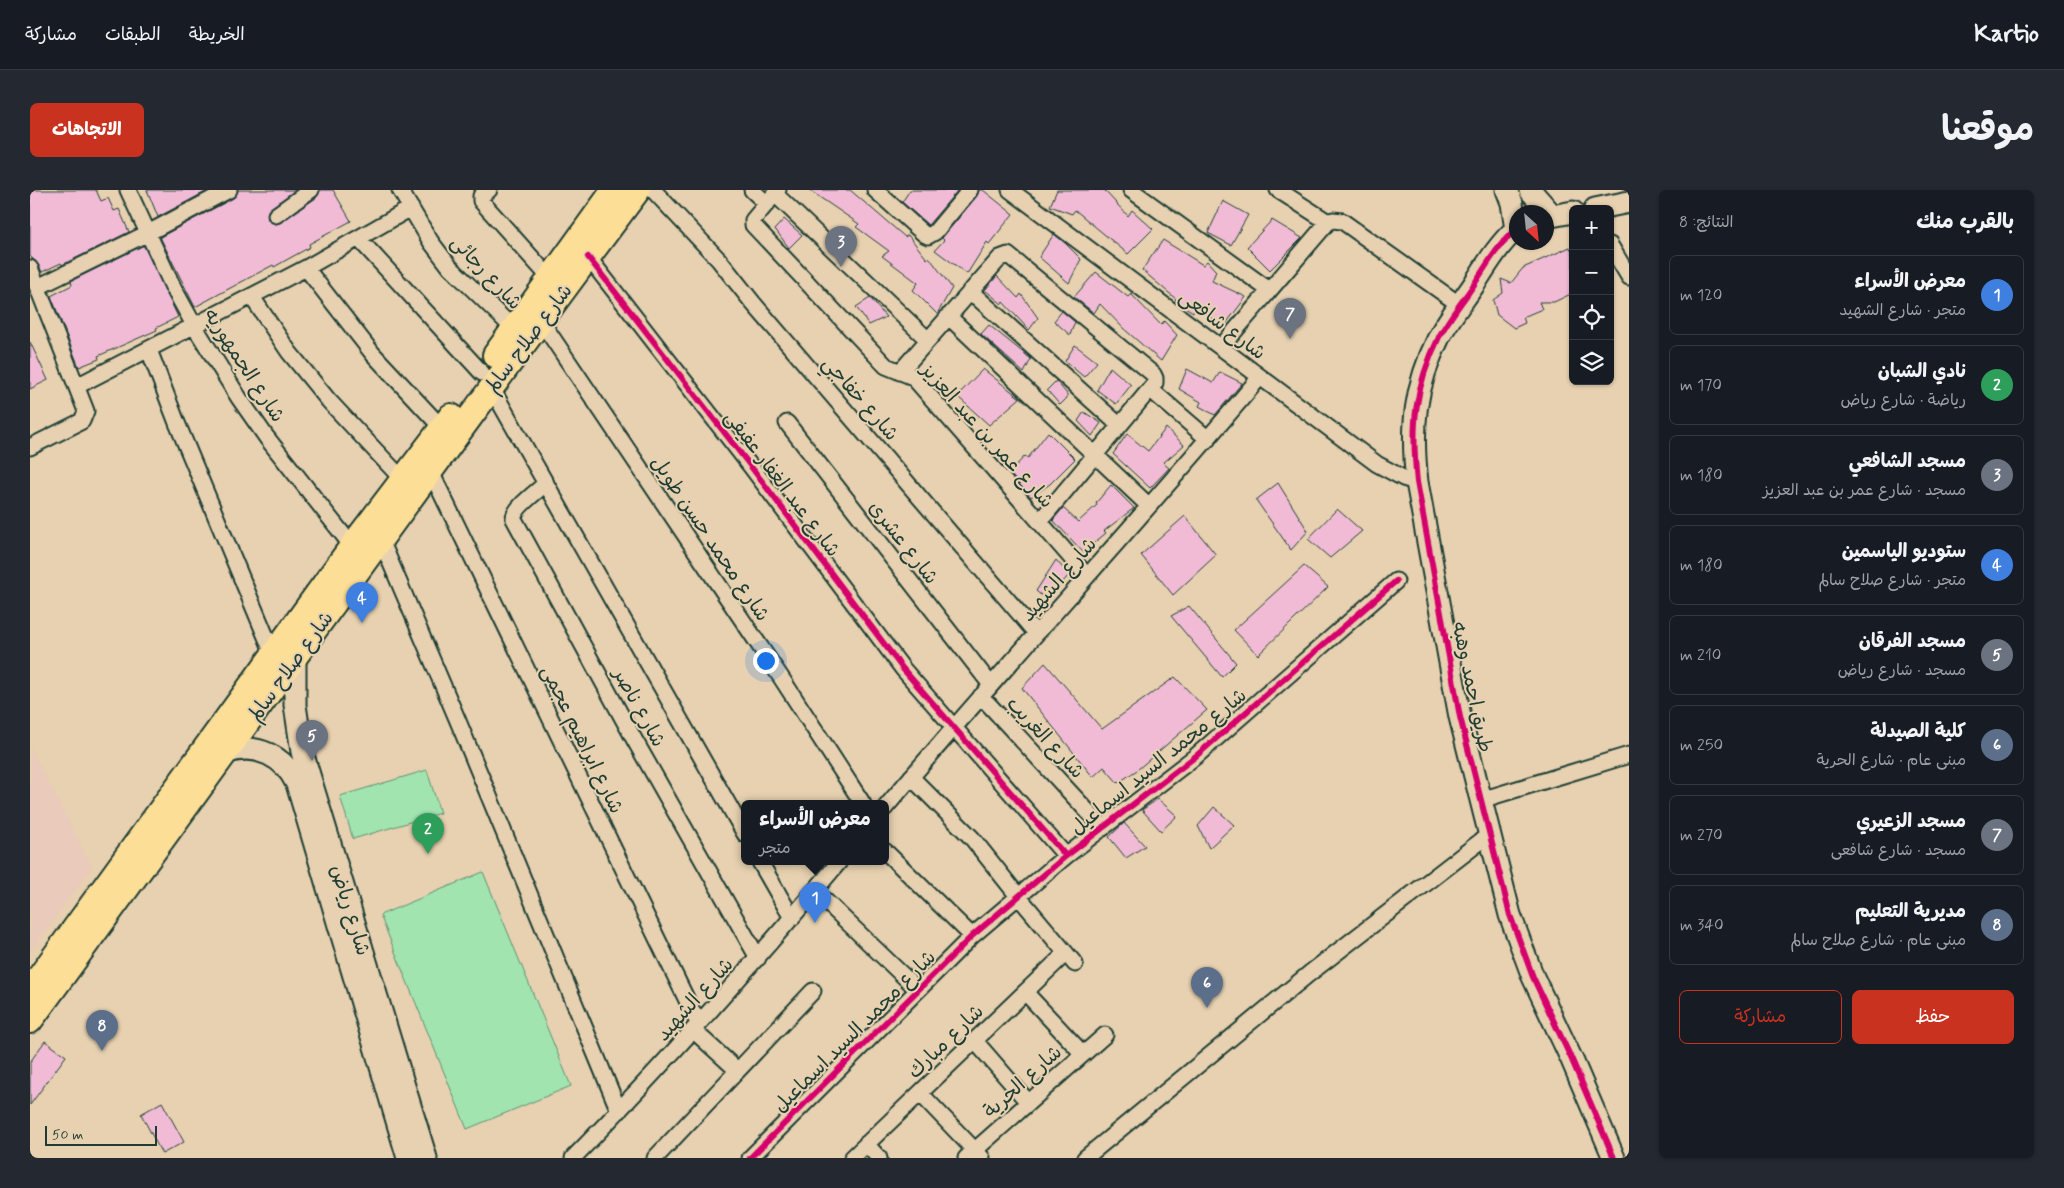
<!DOCTYPE html>
<html lang="ar">
<meta charset="utf-8">
<style>
:root{--surface:#171b24;--page:#242831;--text:#f1f3f6;--muted:#9ea1a6;--line:#363941;--accent:#c8321e}
body{margin:0;font-family:Mynerve,"Playpen Sans Arabic",sans-serif;background:var(--page);color:var(--text);direction:rtl}
.controls{position:absolute;right:15px;top:15px;display:grid;overflow:hidden;border-radius:8px;box-shadow:0 1px 4px #0004}
.controls button{width:45px;height:45px;display:grid;place-items:center;padding:0;border:0;border-bottom:1px solid var(--line);background:var(--surface);color:var(--text);font:25px sans-serif}
.compass{position:absolute;left:1479px;top:15px;width:45px;height:45px;border-radius:50%;background:var(--surface);box-shadow:0 1px 4px #0004;rotate:153deg}
.scale{position:absolute;left:15px;bottom:12px;width:112px;box-sizing:border-box;padding-left:5px;border:2px solid #1f3d34;border-top:0;font-size:14px;line-height:18px;white-space:nowrap;color:#1f3d34;-webkit-text-stroke:4px #e7d1b0;paint-order:stroke}
.you{position:absolute;left:735px;top:470px;width:18px;height:18px;margin:-12px;border:4px solid #fff;border-radius:50%;background:#1a73e8;box-shadow:0 0 0 8px #1a73e833}
.badge{display:grid;place-items:center;width:32px;height:32px;border-radius:50%;background:var(--accent);color:#fff;font-size:16px;font-weight:700}
.pin{position:absolute;translate:-50% -41px;filter:drop-shadow(0 1px 2px #0008)}
.pin::after{content:'';position:absolute;top:26px;width:18px;height:15px;background:inherit;clip-path:polygon(0 0,100% 0,50% 100%)}
.popup{position:absolute;left:711px;top:610px;width:148px;height:65px;box-sizing:border-box;display:grid;place-content:center;border-radius:8px;background:var(--surface);filter:drop-shadow(0 1px 4px #0005);font-size:16px;white-space:nowrap;color:var(--muted)}
.popup b{font-size:19px;color:var(--text)}
.popup::after{content:'';position:absolute;left:50%;top:100%;margin-left:-10px;border:10px solid transparent;border-top-color:var(--surface)}
.list{margin:0;padding:0;list-style:none}
h2{display:flex;justify-content:space-between;align-items:center;height:65px;margin:0;padding:0 20px;font-size:21px}
h2 small{font-size:16px;font-weight:400;color:var(--muted)}
.list li{display:grid;grid-template-columns:32px 1fr auto;gap:15px;align-items:center;box-sizing:border-box;height:80px;margin:0 10px 10px;padding:0 10px;border:1px solid var(--line);border-radius:8px}
.list b{display:block;font-size:19px;white-space:nowrap}
.list p{margin:0;font-size:16px;white-space:nowrap;color:var(--muted)}
.list em{font-size:16px;font-style:normal;color:var(--muted)}
.actions{display:flex;gap:10px;padding:15px 20px}
.actions a{flex:1;padding:11px 0;border:1px solid var(--accent);border-radius:8px;text-align:center;font-size:18px;color:var(--accent)}
.actions .main{background:var(--accent);color:#fff}
.icon{flex:none;width:28px;height:28px;fill:none;stroke:currentColor;stroke-width:2;stroke-linecap:round;stroke-linejoin:round}
.map{position:relative;flex:none;width:1599px;height:968px;overflow:hidden;direction:ltr;border-radius:8px}
header{display:flex;align-items:center;gap:30px;box-sizing:border-box;height:70px;padding:0 25px;background:var(--surface);border-bottom:1px solid var(--line)}
header strong{font-size:24px}
nav{display:flex;gap:28px;margin-inline-start:auto;font-size:18px}
.intro{display:flex;align-items:center;justify-content:space-between;box-sizing:border-box;height:120px;padding:0 30px}
h1{margin:0;font-size:35px}
.button{padding:12px 22px;border-radius:8px;background:var(--accent);color:#fff;font-size:18px;font-weight:700}
main{display:flex;gap:30px;padding:0 30px}
aside{flex:1;background:var(--surface);border-radius:8px;box-shadow:0 1px 4px #0004}
.map>svg:first-child{display:block}
.built{fill:#eacabb}
.pitch{fill:#a1e4b0;stroke:#609072}
.building{fill:#f1bbd6;stroke:#1f3d34}
.lines{fill:none;stroke-linecap:round;stroke-linejoin:round}
.street-casing{stroke:#1f3d34;stroke-width:19}
.secondary-casing{stroke:#1f3d34;stroke-width:25}
.primary-casing{stroke:#1f3d34;stroke-width:28}
.street{stroke:#e7d1b0;stroke-width:15}
.secondary{stroke:#e7d1b0;stroke-width:21}
.primary{stroke:#fdde96;stroke-width:24}
.cycleway-casing{stroke:#e7d1b0;stroke-width:9}
.cycleway{stroke:#d6006c;stroke-width:6}
.labels{text-anchor:middle;stroke-width:4;stroke-linejoin:round;paint-order:stroke}
.street-label{font-size:20px;fill:#1f3d34;stroke:#e7d1b0}
</style>
<header>
<strong>Kartio</strong>
<nav><a>الخريطة</a><a>الطبقات</a><a>مشاركة</a></nav>
</header>
<div class="intro"><h1>موقعنا</h1><a class="button">الاتجاهات</a></div>
<main>
<aside>
<h2>بالقرب منك<small>النتائج: 8</small></h2>
<ul class="list">
<li><span class="badge" style="background:#3f7fe0">1</span><div><b>معرض الأسراء</b><p>متجر · شارع الشهيد</p></div><em>120 m</em></li>
<li><span class="badge" style="background:#2e9e5b">2</span><div><b>نادي الشبان</b><p>رياضة · شارع رياض</p></div><em>170 m</em></li>
<li><span class="badge" style="background:#6b7280">3</span><div><b>مسجد الشافعي</b><p>مسجد · شارع عمر بن عبد العزيز</p></div><em>180 m</em></li>
<li><span class="badge" style="background:#3f7fe0">4</span><div><b>ستوديو الياسمين</b><p>متجر · شارع صلاح سالم</p></div><em>180 m</em></li>
<li><span class="badge" style="background:#6b7280">5</span><div><b>مسجد الفرقان</b><p>مسجد · شارع رياض</p></div><em>210 m</em></li>
<li><span class="badge" style="background:#5c6f8a">6</span><div><b>كلية الصيدلة</b><p>مبنى عام · شارع الحرية</p></div><em>250 m</em></li>
<li><span class="badge" style="background:#6b7280">7</span><div><b>مسجد الزعيري</b><p>مسجد · شارع شافعى</p></div><em>270 m</em></li>
<li><span class="badge" style="background:#5c6f8a">8</span><div><b>مديرية التعليم</b><p>مبنى عام · شارع صلاح سالم</p></div><em>340 m</em></li>
</ul>
<div class="actions"><a class="main">حفظ</a><a>مشاركة</a></div>
</aside>
<div class="map">
<svg width="1599" height="968" viewBox="0 0 1599 968">
<rect width="100%" height="100%" fill="#e7d1b0"/>
<filter id="ink" filterUnits="userSpaceOnUse"><feTurbulence type="fractalNoise" baseFrequency=".02" numOctaves="2"/><feDisplacementMap in="SourceGraphic" scale="10" xChannelSelector="R" yChannelSelector="G"/><feConvolveMatrix kernelMatrix="1 2 1 2 8 2 1 2 1" color-interpolation-filters="sRGB"/></filter>
<g filter="url(#ink)">
<!-- built -->
<path class="built" d="M 0,557 L 62,677 L 0,762 Z"/>
<!-- pitch -->
<path class="pitch" d="M 397,580 L 410,623 L 323,649 L 310,606 Z
M 453,682 L 541,896 L 437,939 L 350,725 Z"/>
<!-- building -->
<path class="building" d="M 6,0 L 66,0 L 71,11 L 78,8 L 84,21 L 89,19 L 99,42 L 32,75 L 31,73 L 12,82 L 8,74 L 0,66 L 0,3 Z
M 117,0 L 179,0 L 128,27 Z
M 208,0 L 265,0 L 238,21 L 238,30 L 246,34 L 286,8 L 290,0 L 303,0 L 321,31 L 279,54 L 280,57 L 260,68 L 244,77 L 243,75 L 165,117 L 130,47 L 203,8 Z
M 779,0 L 820,0 L 875,47 L 878,45 L 897,69 L 899,67 L 922,98 L 907,124 L 883,100 L 888,93 L 852,66 L 859,61 L 826,37 L 829,34 Z
M 880,0 L 928,0 L 898,35 L 872,12 Z
M 949,0 L 953,0 L 983,24 L 959,54 L 957,52 L 937,84 L 905,60 L 914,50 L 912,48 L 947,6 Z
M 1027,0 L 1074,0 L 1098,26 L 1102,20 L 1123,39 L 1098,64 L 1045,20 L 1042,24 L 1020,16 Z
M 1193,11 L 1218,25 L 1201,55 L 1178,43 Z
M 754,29 L 772,45 L 759,58 L 745,39 Z
M 1242,30 L 1272,48 L 1240,80 L 1217,57 Z
M 1024,44 L 1036,54 L 1051,69 L 1039,93 L 1009,67 Z
M 1133,50 L 1173,75 L 1177,71 L 1186,81 L 1182,91 L 1216,107 L 1192,139 L 1168,114 L 1163,122 L 1145,111 L 1146,109 L 1112,80 Z
M 112,56 L 114,56 L 148,127 L 126,138 L 127,140 L 68,166 L 69,169 L 49,177 L 21,106 L 42,95 L 41,91 Z
M 1540,57 L 1543,64 L 1543,103 L 1524,112 L 1509,112 L 1512,119 L 1493,127 L 1495,133 L 1484,138 L 1467,125 L 1463,110 L 1473,103 L 1471,89 L 1481,93 L 1493,78 Z
M 1066,82 L 1098,107 L 1101,104 L 1131,135 L 1134,131 L 1147,145 L 1131,171 L 1094,139 L 1070,114 L 1064,123 L 1044,107 Z
M 967,86 L 988,108 L 991,104 L 1008,128 L 999,140 L 973,112 L 972,114 L 955,100 Z
M 840,108 L 856,127 L 839,135 L 826,117 Z
M 1032,121 L 1045,132 L 1040,145 L 1024,131 Z
M 959,135 L 1001,169 L 994,183 L 951,144 Z
M 0,152 L 18,190 L 0,199 Z
M 1045,155 L 1067,172 L 1054,187 L 1035,171 Z
M 1080,177 L 1101,195 L 1086,214 L 1067,200 Z
M 953,179 L 990,208 L 959,235 L 927,206 Z
M 1157,179 L 1183,193 L 1190,182 L 1212,193 L 1185,225 L 1169,216 L 1171,212 L 1149,199 Z
M 1026,191 L 1037,204 L 1037,208 L 1030,215 L 1017,200 Z
M 1054,222 L 1071,233 L 1062,246 L 1048,231 Z
M 1136,238 L 1154,255 L 1133,273 L 1139,278 L 1120,298 L 1083,264 L 1097,244 L 1118,261 Z
M 1018,242 L 1045,269 L 1020,294 L 1001,307 L 979,283 L 995,266 L 998,268 Z
M 1248,293 L 1278,341 L 1261,360 L 1226,310 Z
M 1081,295 L 1104,318 L 1074,341 L 1076,343 L 1053,362 L 1023,330 L 1033,318 L 1048,332 L 1067,315 L 1066,313 Z
M 1307,319 L 1332,341 L 1300,368 L 1278,349 Z
M 1155,326 L 1186,365 L 1143,405 L 1111,365 Z
M 1026,370 L 1039,385 L 1017,410 L 1006,401 Z
M 1274,376 L 1298,397 L 1228,465 L 1204,440 Z
M 1159,416 L 1206,473 L 1192,487 L 1141,426 Z
M 1015,473 L 1072,539 L 1145,487 L 1177,520 L 1107,580 L 1088,593 L 1074,577 L 1063,587 L 992,498 Z
M 1128,609 L 1147,626 L 1131,641 L 1112,620 Z
M 1184,617 L 1204,635 L 1179,658 L 1168,636 Z
M 1094,633 L 1115,656 L 1096,668 L 1079,647 Z
M 15,851 L 36,866 L 0,915 L 0,872 Z
M 132,912 L 154,952 L 132,964 L 111,924 Z"/>
<g class="lines">
<defs>
<path id="street" d="M 98,0 L 143,97 L 165,137 L 209,208 L 237,248 L 322,356
M 370,0 L 401,52 L 420,77 L 484,139
M 459,0 L 451,6 L 451,11 L 520,88
M 623,0 L 689,70 L 723,113 L 1006,443
M 722,0 L 737,14
M 748,0 L 723,30 L 723,35 L 856,176 L 883,187 L 1057,386
M 845,0 L 894,44 L 898,46 L 905,42 L 940,0
M 980,0 L 1347,274 L 1373,288 L 1387,292
M 1101,0 L 1239,100
M 745,4 L 897,149
M 246,25 L 281,0
M 1298,32 L 1303,30 L 1312,31 L 1430,115
M 329,49 L 452,183
M 1580,55 L 1599,87
M 558,67 L 722,278 L 873,479 L 1036,666
M 0,78 L 56,221 L 52,231 L 0,257
M 276,78 L 343,164 L 412,238
M 8,97 L 118,43 L 199,0
M 940,101 L 1089,235
M 222,107 L 259,162 L 299,211 L 373,290
M 918,126 L 1119,316
M 511,131 L 752,489 L 833,614
M 1191,157 L 1298,32 L 1248,0
M 119,160 L 147,233 L 244,466
M 870,182 L 970,68 L 978,65 L 1123,184 L 1125,188 L 1125,193 L 1010,331
M 47,196 L 276,78 L 381,18
M 461,197 L 715,644
M 1120,199 L 1178,249
M 757,233 L 961,495
M 401,282 L 668,833
M 516,293 C 508,301 483,318 484,329 L 604,549 L 728,768
M 351,350 L 428,531 L 589,921
M 951,506 L 1073,638
M 881,587 L 942,648 L 988,706 L 1045,774
M 1451,610 L 1599,565
M 855,618 C 978,472 1108,333 1230,187
M 855,661 L 942,746
M 730,672 L 762,728
M 785,701 L 888,800
M 995,802 L 1053,864
M 663,840 L 707,880
M 945,851 L 998,912
M 890,903 L 952,968
M 836,954 L 849,968
M 543,968 C 636,873 724,773 809,672
M 625,968 L 783,801
M 720,968 L 942,746 L 1036,666 L 1166,566 L 1366,391
M 822,968 L 1036,763
M 936,968 L 1075,845
M 1055,968 L 1280,783 L 1460,644"/>
<path id="secondary" d="M 1477,0 L 1482,13 L 1486,40
M 1500,0 L 1522,25
M 1565,19 L 1599,12
M 1516,27 L 1543,22
M 1486,39 C 1469,54 1457,74 1445,93 C 1433,111 1419,128 1409,147 C 1384,198 1381,237 1387,292 L 1430,527 L 1480,725 L 1503,787 L 1542,870 L 1584,968
M 265,468 L 265,515 L 272,562 L 396,968
M 198,562 C 227,553 254,566 267,594 L 378,968"/>
<path id="primary" d="M 465,165 L 584,0
M 0,800 L 322,356 L 421,226
M 0,831 C 203,554 402,275 608,0"/>
</defs>
<!-- street casing -->
<use href="#street" class="street-casing"/>
<!-- secondary casing -->
<use href="#secondary" class="secondary-casing"/>
<!-- primary casing -->
<use href="#primary" class="primary-casing"/>
<!-- street -->
<use href="#street" class="street"/>
<!-- secondary -->
<use href="#secondary" class="secondary"/>
<!-- primary -->
<use href="#primary" class="primary"/>
<defs>
<path id="cycleway" d="M 1486,39 C 1469,54 1457,74 1445,93 C 1433,111 1419,128 1409,147 C 1384,198 1381,237 1387,292 L 1430,527 L 1480,725 L 1503,787 L 1542,870 L 1584,968
M 558,67 L 722,278 L 873,479 L 1036,666
M 720,968 L 942,746 L 1036,666 L 1166,566 L 1366,391"/>
</defs>
<!-- cycleway casing -->
<use href="#cycleway" class="cycleway-casing"/>
<!-- cycleway -->
<use href="#cycleway" class="cycleway"/>
</g>
</g>
<g class="labels">
<!-- street labels -->
<g class="street-label">
<text transform="translate(457 82) rotate(47)" y="7">شارع رجائى</text>
<text transform="translate(1193 134) rotate(37)" y="7">شارع شافعى</text>
<text transform="translate(498 148) rotate(-53)" y="7">شارع صلاح سالم</text>
<text transform="translate(215 175) rotate(57)" y="7">شارع الجمهوريه</text>
<text transform="translate(831 208) rotate(49)" y="7">شارع خفاجي</text>
<text transform="translate(958 245) rotate(48)" y="7">شارع عمر بن عبد العزيز</text>
<text transform="translate(753 293) rotate(53)" y="7">شارع عبد الغفار عفيفى</text>
<text transform="translate(681 348) rotate(56)" y="7">شارع محمد حسن طويل</text>
<text transform="translate(874 352) rotate(52)" y="7">شارع عشرى</text>
<text transform="translate(1028 389) rotate(-49)" y="7">شارع الشهيد</text>
<text transform="translate(260 476) rotate(-54)" y="7">شارع صلاح سالم</text>
<text transform="translate(1443 497) rotate(78)" y="7">طريق احمد وهبه</text>
<text transform="translate(610 517) rotate(61)" y="7">شارع ناصر</text>
<text transform="translate(1016 547) rotate(47)" y="7">شارع الغريب</text>
<text transform="translate(553 549) rotate(64)" y="7">شارع ابراهيم عجمى</text>
<text transform="translate(1128 571) rotate(-39)" y="7">شارع محمد السيد اسماعيل</text>
<text transform="translate(321 720) rotate(73)" y="7">شارع رياض</text>
<text transform="translate(664 809) rotate(-48)" y="7">شارع الشهيد</text>
<text transform="translate(824 841) rotate(-45)" y="7">شارع محمد السيد اسماعيل</text>
<text transform="translate(915 851) rotate(-44)" y="7">شارع مبارك</text>
<text transform="translate(992 891) rotate(-42)" y="7">شارع الحرية</text>
</g>
</g>
</svg>
<div class="controls">
<button>+</button>
<button>−</button>
<button><svg class="icon" aria-label="locate" viewBox="0 0 24 24"><circle cx="12" cy="12" r="6"/><path d="M12 2v4M12 18v4M2 12h4M18 12h4"/></svg></button>
<button><svg class="icon" aria-label="layers" viewBox="0 0 24 24"><path d="M12 4l9 5-9 5-9-5zM3 14l9 5 9-5"/></svg></button>
</div>
<svg class="compass" viewBox="-18 -18 36 36"><path d="M0-13l5 13h-10z" fill="#e53935"/><path d="M0 13l5-13h-10z" fill="#9ea1a6"/></svg>
<div class="scale">50 m</div>
<div class="you"></div>
<div class="pin badge" style="left:785px;top:733px;background:#3f7fe0">1</div>
<div class="popup"><b>معرض الأسراء</b>متجر</div>
<div class="pin badge" style="left:398px;top:664px;background:#2e9e5b">2</div>
<div class="pin badge" style="left:811px;top:77px;background:#6b7280">3</div>
<div class="pin badge" style="left:332px;top:433px;background:#3f7fe0">4</div>
<div class="pin badge" style="left:282px;top:571px;background:#6b7280">5</div>
<div class="pin badge" style="left:1177px;top:818px;background:#5c6f8a">6</div>
<div class="pin badge" style="left:1260px;top:149px;background:#6b7280">7</div>
<div class="pin badge" style="left:72px;top:861px;background:#5c6f8a">8</div>
</div>
</main>
